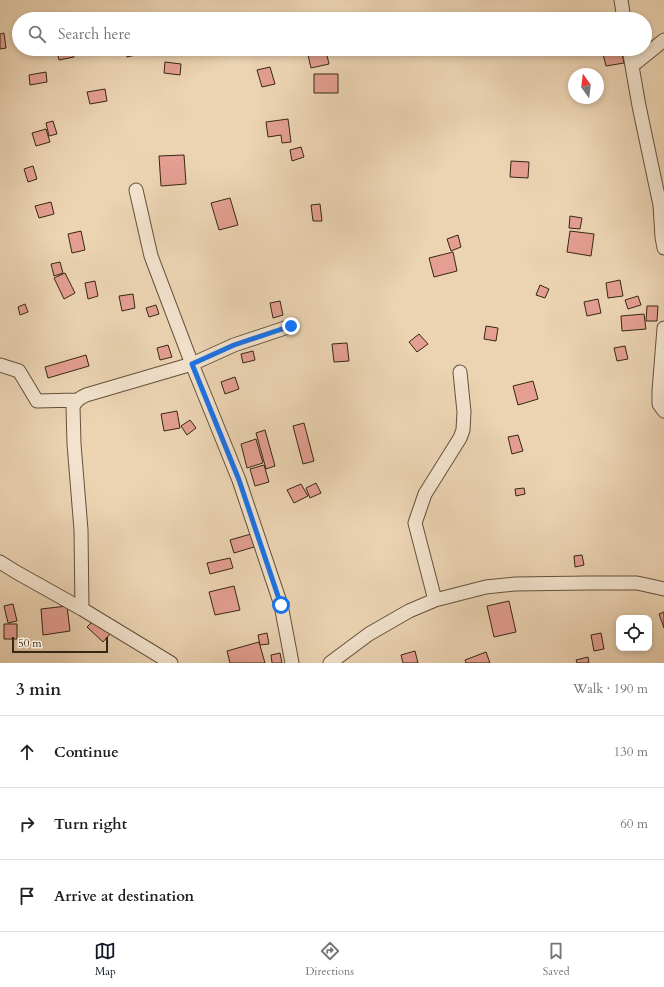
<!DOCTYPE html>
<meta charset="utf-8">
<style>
:root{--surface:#fff;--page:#f6f6f6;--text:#202124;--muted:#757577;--line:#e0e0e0;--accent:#111827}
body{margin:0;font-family:Cardo,serif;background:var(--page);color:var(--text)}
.controls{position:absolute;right:12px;bottom:12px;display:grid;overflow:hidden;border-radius:8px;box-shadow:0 2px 6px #0003}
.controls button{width:36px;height:36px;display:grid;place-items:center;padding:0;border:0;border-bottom:1px solid var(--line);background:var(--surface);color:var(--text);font:20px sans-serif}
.compass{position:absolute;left:568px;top:68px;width:36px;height:36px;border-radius:50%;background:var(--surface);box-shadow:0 2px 6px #0003;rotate:346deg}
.scale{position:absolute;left:12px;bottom:10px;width:96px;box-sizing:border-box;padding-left:4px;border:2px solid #352713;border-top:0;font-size:11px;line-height:14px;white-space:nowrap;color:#352713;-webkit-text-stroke:3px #f3e3ce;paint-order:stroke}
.stop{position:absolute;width:12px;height:12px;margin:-9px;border:3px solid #1a73e8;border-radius:50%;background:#fff}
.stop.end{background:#1a73e8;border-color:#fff;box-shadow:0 1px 4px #0008}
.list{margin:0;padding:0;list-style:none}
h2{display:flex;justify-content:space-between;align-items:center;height:52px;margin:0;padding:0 16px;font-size:17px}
h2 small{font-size:13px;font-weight:400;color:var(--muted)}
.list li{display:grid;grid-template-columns:26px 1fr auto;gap:12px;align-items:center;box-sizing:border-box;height:72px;padding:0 16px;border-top:1px solid var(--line)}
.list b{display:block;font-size:15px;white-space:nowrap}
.list em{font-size:13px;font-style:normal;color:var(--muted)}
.icon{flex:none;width:22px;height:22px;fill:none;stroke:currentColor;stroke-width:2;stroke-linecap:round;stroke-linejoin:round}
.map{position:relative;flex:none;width:664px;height:663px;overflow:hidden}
.search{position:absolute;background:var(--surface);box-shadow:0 2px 6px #0003;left:12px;right:12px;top:12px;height:44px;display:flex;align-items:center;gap:10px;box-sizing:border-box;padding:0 14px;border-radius:22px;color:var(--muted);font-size:15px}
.sheet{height:268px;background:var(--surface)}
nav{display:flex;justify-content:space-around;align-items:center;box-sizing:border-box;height:56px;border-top:1px solid var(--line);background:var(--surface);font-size:11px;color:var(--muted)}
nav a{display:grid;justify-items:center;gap:2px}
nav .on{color:var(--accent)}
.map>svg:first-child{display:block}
.building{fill:#e49f92;stroke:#352713}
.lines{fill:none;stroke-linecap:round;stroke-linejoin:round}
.minor-casing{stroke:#63523b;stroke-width:15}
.minor{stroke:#f3e3ce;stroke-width:13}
.route{stroke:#1a73e8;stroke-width:5}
</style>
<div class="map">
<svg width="664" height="663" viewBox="0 0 664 663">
<rect width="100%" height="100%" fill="#ecd4b3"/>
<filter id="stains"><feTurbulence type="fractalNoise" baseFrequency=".005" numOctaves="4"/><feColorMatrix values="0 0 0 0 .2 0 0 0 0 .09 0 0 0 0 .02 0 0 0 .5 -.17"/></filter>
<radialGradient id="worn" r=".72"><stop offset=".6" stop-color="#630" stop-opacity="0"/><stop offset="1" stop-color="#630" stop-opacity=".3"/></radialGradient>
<!-- building -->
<path class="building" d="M 4,33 L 6,48 L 0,49 L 0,34 Z
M 56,49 L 72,49 L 74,57 L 59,60 Z
M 125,49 L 139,49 L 140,54 L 127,57 Z
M 609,49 L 621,49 L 624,63 L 606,66 L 602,50 Z
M 326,51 L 329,64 L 311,68 L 308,55 Z
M 165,62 L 181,64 L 180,75 L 164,73 Z
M 270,67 L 275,84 L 262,87 L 257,70 Z
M 46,72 L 47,82 L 30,85 L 29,75 Z
M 314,74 L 338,74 L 338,93 L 314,93 Z
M 105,89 L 107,101 L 90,104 L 87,92 Z
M 288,119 L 291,142 L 282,143 L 281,135 L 268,137 L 266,122 Z
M 53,121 L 57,134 L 49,136 L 46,123 Z
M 46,129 L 50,142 L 36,146 L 32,133 Z
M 301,147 L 304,157 L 292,161 L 290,150 Z
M 184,155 L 186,184 L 161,186 L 159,156 Z
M 511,161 L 529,162 L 528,178 L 510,177 Z
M 33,166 L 37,179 L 28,182 L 24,169 Z
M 230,198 L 238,225 L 219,230 L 211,203 Z
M 51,202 L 54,214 L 39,218 L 35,206 Z
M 320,204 L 322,221 L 313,221 L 311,205 Z
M 570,216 L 582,218 L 580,229 L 569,228 Z
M 81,231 L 85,250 L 72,253 L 68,234 Z
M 570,231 L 594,234 L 591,256 L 567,252 Z
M 458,235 L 461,247 L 451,251 L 447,239 Z
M 453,252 L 457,271 L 434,277 L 429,258 Z
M 60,262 L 63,273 L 54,276 L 51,264 Z
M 65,273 L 75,293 L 64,299 L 54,278 Z
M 620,280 L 623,296 L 608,298 L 606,283 Z
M 95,281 L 98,296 L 88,299 L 85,283 Z
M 540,285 L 549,289 L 545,298 L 536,295 Z
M 133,294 L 135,308 L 122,311 L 119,296 Z
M 638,296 L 641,305 L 628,309 L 625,300 Z
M 598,299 L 601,313 L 587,316 L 584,302 Z
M 280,301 L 283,315 L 273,318 L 270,303 Z
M 25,304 L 28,312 L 20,315 L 18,307 Z
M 156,305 L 159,314 L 149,317 L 146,308 Z
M 647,306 L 658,306 L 657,321 L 646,321 Z
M 644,314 L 646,329 L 622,331 L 621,316 Z
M 486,326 L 498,328 L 496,341 L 484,339 Z
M 419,334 L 428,344 L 417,352 L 409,342 Z
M 347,343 L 349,361 L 334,362 L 332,344 Z
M 168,345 L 172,357 L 160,360 L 157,348 Z
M 625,346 L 628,359 L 617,361 L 614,348 Z
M 253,351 L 255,360 L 243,363 L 241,354 Z
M 86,355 L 89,366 L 48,378 L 45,367 Z
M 235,377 L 239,389 L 225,394 L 221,382 Z
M 533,381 L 538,399 L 518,405 L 513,386 Z
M 177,411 L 180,428 L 164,431 L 161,414 Z
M 190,420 L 196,428 L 187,435 L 181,426 Z
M 304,423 L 314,461 L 303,464 L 293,426 Z
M 265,430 L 275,466 L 266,469 L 256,433 Z
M 518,435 L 523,451 L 512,454 L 508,437 Z
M 256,439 L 263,463 L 247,468 L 241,444 Z
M 264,465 L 269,482 L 255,486 L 250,469 Z
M 316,483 L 321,493 L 310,498 L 306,488 Z
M 301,484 L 308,496 L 294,503 L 287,490 Z
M 524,488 L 525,494 L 516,496 L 515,489 Z
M 251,534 L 254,547 L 234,553 L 230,540 Z
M 582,555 L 584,565 L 575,567 L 574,556 Z
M 230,558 L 233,568 L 210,574 L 207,563 Z
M 234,586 L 240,610 L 215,615 L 209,592 Z
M 509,601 L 516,632 L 494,637 L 487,606 Z
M 13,604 L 17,621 L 8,623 L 4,606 Z
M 67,606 L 70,631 L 43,635 L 41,609 Z
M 664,612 L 664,628 L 659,614 Z
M 95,619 L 110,634 L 103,642 L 87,627 Z
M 4,624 L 17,624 L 17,639 L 4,639 Z
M 267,633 L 269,644 L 260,645 L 258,635 Z
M 601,633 L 604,649 L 594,651 L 591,635 Z
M 259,642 L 265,663 L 230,663 L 227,651 Z
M 415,651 L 418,663 L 403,663 L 401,655 Z
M 486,652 L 490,663 L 466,663 L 465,660 Z
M 280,653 L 282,663 L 272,663 L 271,655 Z
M 588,657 L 589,663 L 577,663 L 576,660 Z"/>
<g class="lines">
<defs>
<path id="minor" d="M 621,0 L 624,19
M 629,49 L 639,106 L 660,205 L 662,237 L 664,248
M 632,66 L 664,40
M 136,190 L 151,256 L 190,359 L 192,364 L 239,480 L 281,605 L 292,663
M 664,328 L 659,391 L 659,404 L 664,411
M 0,365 L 19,371 L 37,401 L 77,400
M 0,562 L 16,572 L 82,609 L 171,663
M 435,600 L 415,523 L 425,494 L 460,438 L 463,430 L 464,412 L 460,372
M 82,609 L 81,530 L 74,444 L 73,407 C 76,400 80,398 86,395 L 192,364 L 234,345 L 291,326
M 330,663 L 369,634 L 409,611 L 435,600 L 486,587 L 515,584 L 588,583 L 637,583 L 664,589"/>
</defs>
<!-- minor casing -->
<use href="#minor" class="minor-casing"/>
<!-- minor -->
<use href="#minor" class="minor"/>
</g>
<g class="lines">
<!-- route -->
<path class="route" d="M 281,605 L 239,480 L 192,364 L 234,345 L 291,326"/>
</g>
<rect width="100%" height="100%" filter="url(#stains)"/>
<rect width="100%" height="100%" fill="url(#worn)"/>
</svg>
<div class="controls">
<button><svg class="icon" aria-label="locate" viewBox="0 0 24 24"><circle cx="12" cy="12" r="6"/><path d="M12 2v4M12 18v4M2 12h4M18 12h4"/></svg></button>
</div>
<svg class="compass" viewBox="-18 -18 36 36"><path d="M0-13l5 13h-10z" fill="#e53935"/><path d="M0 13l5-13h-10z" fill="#757577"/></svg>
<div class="scale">50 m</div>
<div class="stop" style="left:281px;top:605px"></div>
<div class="stop end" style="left:291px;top:326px"></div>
<div class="search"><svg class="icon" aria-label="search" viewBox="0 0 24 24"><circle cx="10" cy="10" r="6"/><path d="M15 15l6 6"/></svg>Search here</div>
</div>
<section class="sheet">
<h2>3 min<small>Walk · 190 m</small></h2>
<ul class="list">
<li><svg class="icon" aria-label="ahead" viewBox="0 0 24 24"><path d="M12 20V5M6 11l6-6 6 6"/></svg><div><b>Continue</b></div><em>130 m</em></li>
<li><svg class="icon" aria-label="right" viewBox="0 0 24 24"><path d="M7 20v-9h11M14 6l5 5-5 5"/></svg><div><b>Turn right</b></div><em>60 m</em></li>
<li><svg class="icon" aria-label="arrive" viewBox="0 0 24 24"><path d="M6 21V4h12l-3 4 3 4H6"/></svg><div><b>Arrive at destination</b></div></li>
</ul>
</section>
<nav>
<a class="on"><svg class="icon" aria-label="map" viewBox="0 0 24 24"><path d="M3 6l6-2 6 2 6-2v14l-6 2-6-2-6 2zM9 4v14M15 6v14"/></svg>Map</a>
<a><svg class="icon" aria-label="directions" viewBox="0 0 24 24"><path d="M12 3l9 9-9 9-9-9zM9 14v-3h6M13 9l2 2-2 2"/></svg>Directions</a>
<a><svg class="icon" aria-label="saved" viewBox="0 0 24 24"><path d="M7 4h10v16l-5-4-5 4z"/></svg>Saved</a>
</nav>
